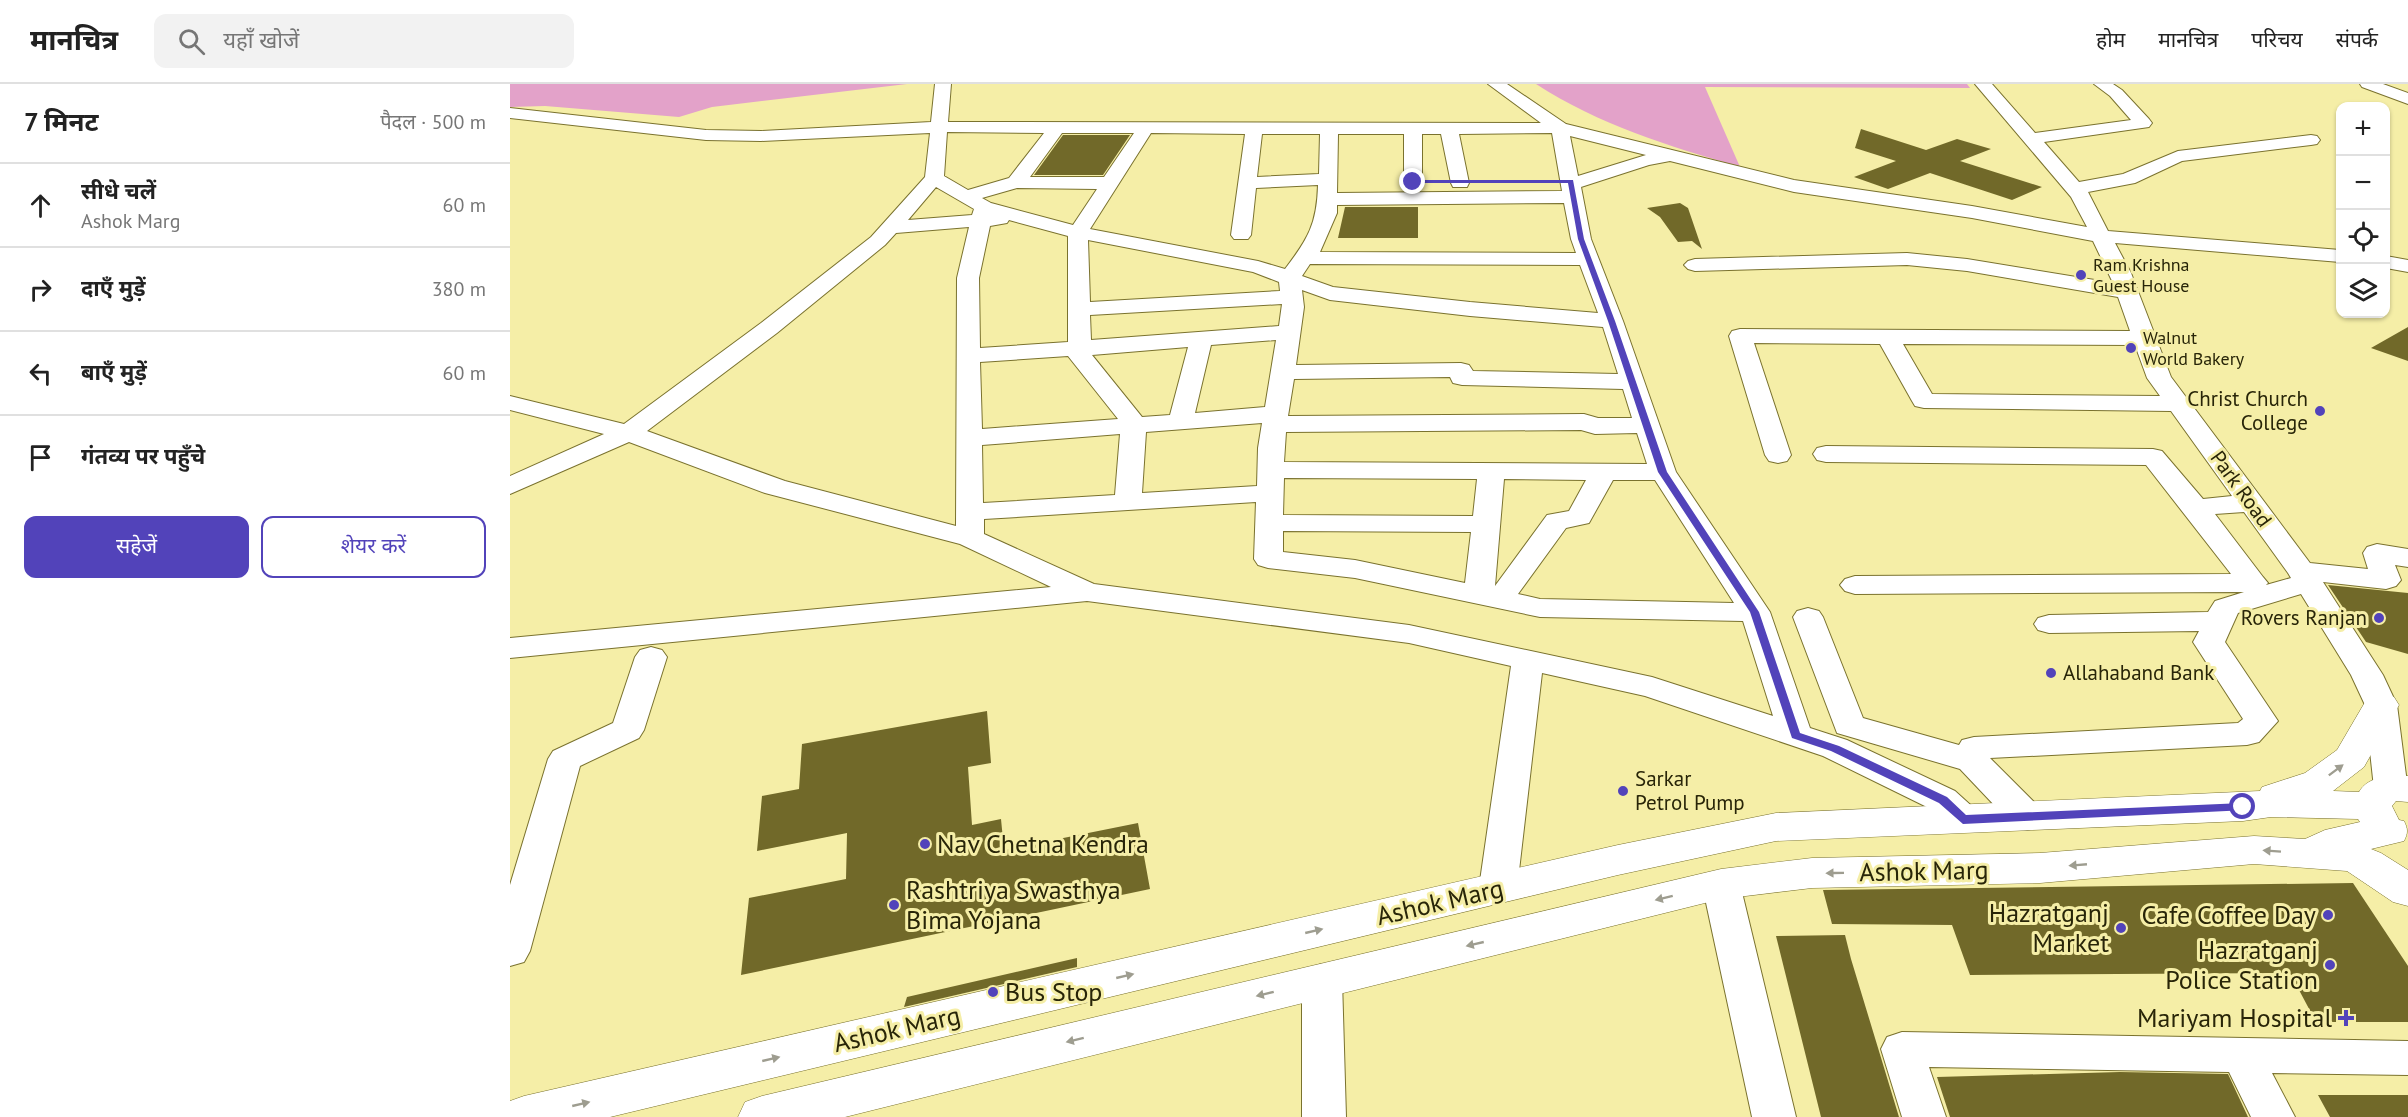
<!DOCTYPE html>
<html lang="hi">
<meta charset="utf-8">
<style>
:root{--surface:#fff;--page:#f2f2f2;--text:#222;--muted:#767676;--line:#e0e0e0;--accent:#5243ba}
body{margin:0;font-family:"PT Sans","Noto Sans Devanagari",sans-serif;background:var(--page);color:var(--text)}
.controls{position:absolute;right:18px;top:18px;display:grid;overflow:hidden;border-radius:12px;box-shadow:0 2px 4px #0004}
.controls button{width:54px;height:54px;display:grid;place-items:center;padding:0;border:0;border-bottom:2px solid var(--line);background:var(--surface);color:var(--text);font:30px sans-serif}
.stop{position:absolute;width:18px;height:18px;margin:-14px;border:4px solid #5243ba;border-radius:50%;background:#fff}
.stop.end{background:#5243ba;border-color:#fff;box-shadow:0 2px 6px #0008}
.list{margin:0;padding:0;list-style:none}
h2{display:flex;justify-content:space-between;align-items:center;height:78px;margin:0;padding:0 24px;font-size:26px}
h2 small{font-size:20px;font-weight:400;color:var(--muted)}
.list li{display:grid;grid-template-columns:39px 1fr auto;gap:18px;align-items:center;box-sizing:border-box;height:84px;padding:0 24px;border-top:2px solid var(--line)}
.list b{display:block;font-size:22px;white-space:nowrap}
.list p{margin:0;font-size:20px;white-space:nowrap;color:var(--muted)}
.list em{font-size:20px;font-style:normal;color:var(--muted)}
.actions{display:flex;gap:12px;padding:18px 24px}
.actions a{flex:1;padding:14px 0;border:2px solid var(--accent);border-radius:12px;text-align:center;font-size:21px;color:var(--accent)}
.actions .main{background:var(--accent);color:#fff}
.icon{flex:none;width:33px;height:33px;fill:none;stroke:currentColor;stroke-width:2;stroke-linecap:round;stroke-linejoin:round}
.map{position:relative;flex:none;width:1898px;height:1033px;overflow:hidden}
header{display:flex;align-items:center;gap:36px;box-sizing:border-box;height:84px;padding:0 30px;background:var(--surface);border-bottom:2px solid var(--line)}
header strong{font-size:28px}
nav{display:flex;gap:33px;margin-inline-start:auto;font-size:21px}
.search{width:420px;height:54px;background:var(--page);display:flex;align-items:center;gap:15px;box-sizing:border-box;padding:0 21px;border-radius:12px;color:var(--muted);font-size:22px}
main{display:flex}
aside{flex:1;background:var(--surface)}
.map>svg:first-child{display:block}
.green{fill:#e3a2c9}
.building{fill:#716929}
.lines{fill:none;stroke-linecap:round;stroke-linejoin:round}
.minor-casing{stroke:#7a722e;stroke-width:2}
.major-casing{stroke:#7a722e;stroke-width:1}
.minor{fill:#fff;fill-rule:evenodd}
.major{fill:#fff;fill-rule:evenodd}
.oneway{fill:#9e9d90}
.route{fill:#5243ba}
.poi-dot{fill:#5243ba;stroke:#f5eea7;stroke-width:2}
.labels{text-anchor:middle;stroke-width:6;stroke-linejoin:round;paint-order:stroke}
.far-poi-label{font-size:18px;fill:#282508;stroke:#f5eea7;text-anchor:start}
.poi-label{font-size:21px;fill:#282508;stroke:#f5eea7;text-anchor:end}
.street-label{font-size:21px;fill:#282508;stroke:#f5eea7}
.near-poi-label{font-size:26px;fill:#282508;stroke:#f5eea7;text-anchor:end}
.near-street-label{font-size:26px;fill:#282508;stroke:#f5eea7}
</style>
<header>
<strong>मानचित्र</strong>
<div class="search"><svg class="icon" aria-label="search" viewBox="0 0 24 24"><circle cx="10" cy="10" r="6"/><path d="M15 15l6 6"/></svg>यहाँ खोजें</div>
<nav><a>होम</a><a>मानचित्र</a><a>परिचय</a><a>संपर्क</a></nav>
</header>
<main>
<aside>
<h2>7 मिनट<small>पैदल · 500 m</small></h2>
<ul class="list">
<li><svg class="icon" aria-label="ahead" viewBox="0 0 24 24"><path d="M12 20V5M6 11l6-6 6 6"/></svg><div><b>सीधे चलें</b><p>Ashok Marg</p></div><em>60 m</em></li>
<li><svg class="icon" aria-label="right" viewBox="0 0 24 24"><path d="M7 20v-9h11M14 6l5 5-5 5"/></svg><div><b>दाएँ मुड़ें</b></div><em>380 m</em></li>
<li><svg class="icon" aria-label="left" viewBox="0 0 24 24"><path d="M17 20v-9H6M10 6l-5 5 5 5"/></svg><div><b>बाएँ मुड़ें</b></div><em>60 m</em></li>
<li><svg class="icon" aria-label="arrive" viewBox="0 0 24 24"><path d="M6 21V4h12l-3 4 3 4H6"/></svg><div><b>गंतव्य पर पहुँचे</b></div></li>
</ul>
<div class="actions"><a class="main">सहेजें</a><a>शेयर करें</a></div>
</aside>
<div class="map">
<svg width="1898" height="1033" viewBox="0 0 1898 1033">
<rect width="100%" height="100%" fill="#f5eea7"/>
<!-- green -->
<path class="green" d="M 0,0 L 397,0 L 202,23 L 169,33 L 35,22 L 0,23 Z
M 1026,0 L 1457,0 L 1460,4 L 1195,3 L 1230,83 C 1159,62 1089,41 1026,0 Z"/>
<!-- building -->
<path class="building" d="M 1351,45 L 1416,66 L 1447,55 L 1481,65 L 1450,77 L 1532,103 L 1502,116 L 1420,89 L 1378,105 L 1344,93 L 1386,77 L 1345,64 Z
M 553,51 L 620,51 L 593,91 L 524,91 Z
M 1170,119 L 1178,124 L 1192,165 L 1182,157 L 1168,158 L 1150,133 L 1137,124 Z
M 835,123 L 908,123 L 908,154 L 828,154 Z
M 1898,243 L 1898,277 L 1861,264 Z
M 1818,501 L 1898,509 L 1898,570 L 1856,558 Z
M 477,627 L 481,679 L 458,683 L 462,741 L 491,735 L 494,766 L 628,739 L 640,805 L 231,891 L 239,814 L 336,795 L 337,749 L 247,767 L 252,712 L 289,705 L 292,660 Z
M 1843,799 L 1898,882 L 1898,938 L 1806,938 L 1780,889 L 1460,891 L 1442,841 L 1322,840 L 1313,806 Z
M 1335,851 L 1341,875 L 1389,1033 L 1311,1033 L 1266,852 Z
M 567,874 L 567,883 L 394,923 L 397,913 Z
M 1610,988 L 1718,990 L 1738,1033 L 1440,1033 L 1427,993 Z
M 1808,1011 L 1898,1011 L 1898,1033 L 1820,1033 Z"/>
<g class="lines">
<defs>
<path id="minor" d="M 425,0 L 441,0 L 438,38 L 1031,39 L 978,0 L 997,0 L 1056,40 L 1284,96 L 1462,122 L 1577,143 L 1561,113 L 1465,0 L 1482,0 L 1525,49 L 1621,36 L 1600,12 L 1584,0 L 1603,0 L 1612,6 L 1639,35 L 1642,39 L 1639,43 L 1534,58 L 1569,98 L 1613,90 L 1668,67 L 1801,51 L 1807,52 L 1810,56 L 1807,60 L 1801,61 L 1672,77 L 1625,99 L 1578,108 L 1598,147 L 1830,166 L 1830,178 L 1605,159 L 1621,189 L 1661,293 L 1800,479 L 1858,485 L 1853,469 L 1857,463 L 1867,460 L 1898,465 L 1898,483 L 1885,481 L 1891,496 L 1886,502 L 1876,505 L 1813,498 L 1873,591 L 1887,621 L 1898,707 L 1894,712 L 1882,716 L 1870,712 L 1864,704 L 1855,621 L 1841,591 L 1791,510 L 1728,529 L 1715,558 L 1768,637 L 1749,658 L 1737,661 L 1480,674 L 1530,724 L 1535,733 L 1530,742 L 1517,746 L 1504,742 L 1450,685 L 1327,649 L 1283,533 L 1287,527 L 1298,524 L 1309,527 L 1313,533 L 1353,634 L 1449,661 L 1452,656 L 1464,653 L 1728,639 L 1733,635 L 1683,558 L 1689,547 L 1539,549 L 1528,546 L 1524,540 L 1528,534 L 1539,531 L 1698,528 L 1705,517 L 1734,508 L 1345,510 L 1335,507 L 1330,501 L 1335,495 L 1345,492 L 1721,490 L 1636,381 L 1316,378 L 1307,376 L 1303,370 L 1307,364 L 1316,362 L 1643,365 L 1652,367 L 1693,415 L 1722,412 L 1661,327 L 1414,324 L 1405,322 L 1402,317 L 1370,260 L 1244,259 L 1281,371 L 1277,377 L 1268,379 L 1259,377 L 1255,371 L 1219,252 L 1222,247 L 1230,245 L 1620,247 L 1608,213 L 1457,187 L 1397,181 L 1185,187 L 1178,185 L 1174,181 L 1178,177 L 1185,175 L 1397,169 L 1457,175 L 1603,199 L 1583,157 L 1462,134 L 1284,108 L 1160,77 L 1139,81 L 1071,103 L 1081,155 L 1113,237 L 1166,388 L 1260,528 L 1300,644 L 1337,656 L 1445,707 L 1466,726 L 1471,735 L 1466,744 L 1453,748 L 1440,744 L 1421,725 L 1313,672 L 1135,612 L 1032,589 L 1007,804 L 1001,814 L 988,818 L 975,814 L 969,804 L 1001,582 L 899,559 L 577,517 L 0,574 L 0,554 L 541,503 L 450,460 L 255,409 L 119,358 L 0,410 L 0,392 L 94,350 L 0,326 L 0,312 L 114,340 L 251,239 L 361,153 L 415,93 L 420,49 L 251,57 L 196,56 L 0,34 L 0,24 L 196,46 L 251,47 L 421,38 ZM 437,48 L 534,49 L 499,94 L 458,106 L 434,92 ZM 552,49 L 624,49 L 594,93 L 520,93 ZM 641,49 L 735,50 L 721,151 L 724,155 L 738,155 L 741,151 L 746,104 L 808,101 C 807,140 798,155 775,185 L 748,177 L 580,145 ZM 1042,49 L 1052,107 L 827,109 L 828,50 L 894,50 L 894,98 L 896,102 L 910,102 L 912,98 L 912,50 L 931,50 L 941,99 L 943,103 L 957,103 L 959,99 L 949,50 ZM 752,50 L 810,50 L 809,90 L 747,93 ZM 1060,52 L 1136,71 L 1068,92 ZM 426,103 L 464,125 L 462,131 L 398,136 ZM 507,104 L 587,105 L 563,141 L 481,119 L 472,114 ZM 1054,119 L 1061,155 L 1066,169 L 810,168 L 827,129 L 827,121 ZM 499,136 L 558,152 L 558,258 L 470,264 L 469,194 L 480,142 L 497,139 ZM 459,143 L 447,194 L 446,442 L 275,397 L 137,347 L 267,249 L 375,161 L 386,149 ZM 578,156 L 743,188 L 769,198 L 770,207 L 580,218 ZM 800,180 L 1070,181 L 1088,229 L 960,218 L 823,203 L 792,192 ZM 792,206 L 820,216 L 960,232 L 1093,243 L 1108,290 L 963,287 L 959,281 L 951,279 L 786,281 L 794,223 ZM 772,220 L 769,242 L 581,256 L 580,231 ZM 766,256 L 755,323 L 685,329 L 701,261 ZM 1393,260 L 1625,261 L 1637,294 L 1650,312 L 1422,310 ZM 678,263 L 660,331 L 632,333 L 582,271 ZM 558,272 L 608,335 L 472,345 L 470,278 ZM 940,293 L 943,299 L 952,301 L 1113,305 L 1122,334 L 1088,334 L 1074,330 L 778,332 L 784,295 ZM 752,339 L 748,364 L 747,402 L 632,409 L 636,348 ZM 1071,346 L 1085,350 L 1127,349 L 1137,380 L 774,378 L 776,348 ZM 610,350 L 605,411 L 473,419 L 472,361 ZM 774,394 L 967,395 L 963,432 L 773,431 ZM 994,395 L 1076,396 L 1059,427 L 1037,431 L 985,502 ZM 1103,396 L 1145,396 L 1224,519 L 1030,515 L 1008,510 L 1056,444 L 1079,439 ZM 746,418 L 744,475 L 748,481 L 758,484 L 845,494 L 1030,533 L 1233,537 L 1263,632 L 1142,593 L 899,541 L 584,500 L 474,450 L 474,435 ZM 1734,428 L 1778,489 L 1781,494 L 1756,501 L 1758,499 L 1753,493 L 1705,430 ZM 773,447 L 961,448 L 955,499 L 845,476 L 773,468 Z
M 1850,0 L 1873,0 L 1898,9 L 1898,20 L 1852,3 Z
M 1876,172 L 1898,176 L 1898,188 L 1876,184 Z
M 141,563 L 152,566 L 157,573 L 134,646 L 129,654 L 70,682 L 20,867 L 14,878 L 0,882 L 0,801 L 38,675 L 43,667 L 103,639 L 125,573 L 130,566 Z
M 1211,786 L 1224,790 L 1230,800 L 1286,1033 L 1242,1033 L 1192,800 L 1198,790 Z
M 812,880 L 826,885 L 832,896 L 836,1033 L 792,1033 L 792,896 L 798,885 Z
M 1392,948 L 1898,957 L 1898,991 L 1762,989 L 1785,1033 L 1741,1033 L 1719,988 L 1419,983 L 1436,1033 L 1392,1033 L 1371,965 L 1377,953 Z"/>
<path id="major" d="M 1871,609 L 1884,613 L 1889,621 L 1854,683 L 1823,707 L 1849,708 C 1858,692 1881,691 1898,692 L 1898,718 L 1886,717 L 1882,722 L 1889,736 L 1894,737 C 1898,745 1898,749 1894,757 L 1861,765 L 1871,769 L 1898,786 L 1898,822 L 1883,818 L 1837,787 L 1744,780 L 1530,799 L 1302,804 L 1211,815 L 335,1033 L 228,1033 L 235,1018 L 252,1012 L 1211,785 L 1302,774 L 1530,769 L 1744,752 L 1795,755 L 1815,746 L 1850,738 L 1848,735 L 1761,733 L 1733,737 L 1266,757 L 1108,791 L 100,1033 L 0,1033 L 0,1017 L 14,1012 L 1108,761 L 1266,729 L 1750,707 L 1752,703 L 1795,689 L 1827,666 L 1858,613 Z"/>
</defs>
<!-- minor casing -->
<use href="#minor" class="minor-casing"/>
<!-- major casing -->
<use href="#major" class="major-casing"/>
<!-- minor -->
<use href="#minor" class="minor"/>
<!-- major -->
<use href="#major" class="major"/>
</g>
<!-- one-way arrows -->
<defs><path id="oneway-solid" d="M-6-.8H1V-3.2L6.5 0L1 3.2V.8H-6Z" transform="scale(1.5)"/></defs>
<g class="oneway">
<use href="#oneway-solid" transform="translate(1826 686) rotate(-37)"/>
<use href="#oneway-solid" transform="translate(1762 767) rotate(-176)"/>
<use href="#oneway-solid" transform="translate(1568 781) rotate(175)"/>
<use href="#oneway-solid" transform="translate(1325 789) rotate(179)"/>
<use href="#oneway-solid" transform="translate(1154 814) rotate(166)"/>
<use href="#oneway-solid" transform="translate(804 847) rotate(-13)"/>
<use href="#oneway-solid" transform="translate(965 860) rotate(167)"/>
<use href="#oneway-solid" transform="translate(615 892) rotate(-13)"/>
<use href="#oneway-solid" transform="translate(755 910) rotate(166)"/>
<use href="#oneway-solid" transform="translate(565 956) rotate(166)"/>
<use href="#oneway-solid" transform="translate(261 975) rotate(-13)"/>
<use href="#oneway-solid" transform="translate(71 1020) rotate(-13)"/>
</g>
<!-- route -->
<path class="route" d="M 903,96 L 1063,96 L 1074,155 L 1105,237 L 1157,388 L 1249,528 L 1290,649 L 1329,662 L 1437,713 L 1456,731 L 1733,719 L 1737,720 L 1737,726 L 1453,740 L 1429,719 L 1321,667 L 1282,654 L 1240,528 L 1148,388 L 1098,237 L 1068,155 L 1058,99 L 901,99 Z"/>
<!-- markers -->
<g class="poi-dot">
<circle cx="1571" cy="191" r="6"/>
<circle cx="1621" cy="264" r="6"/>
<circle cx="1810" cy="327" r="6"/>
<circle cx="1869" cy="534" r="6"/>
<circle cx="1541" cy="589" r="6"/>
<circle cx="1113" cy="707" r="6"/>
<circle cx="415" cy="760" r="6"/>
<circle cx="384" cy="821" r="6"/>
<circle cx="1818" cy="831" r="6"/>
<circle cx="1611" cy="844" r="6"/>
<circle cx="1820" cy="881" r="6"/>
<circle cx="483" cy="908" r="6"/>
<path d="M1833 925h6v6h6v6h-6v6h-6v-6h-6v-6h6z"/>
</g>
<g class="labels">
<!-- far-poi labels -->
<g class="far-poi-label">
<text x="1583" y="187">Ram Krishna<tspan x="1583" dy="21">Guest House</tspan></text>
<text x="1633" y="260">Walnut<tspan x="1633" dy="21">World Bakery</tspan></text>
</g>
<!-- poi labels -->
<g class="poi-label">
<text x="1798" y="322">Christ Church<tspan x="1798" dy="24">College</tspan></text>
<text x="1857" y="541">Rovers Ranjan</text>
<text x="1553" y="596" text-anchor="start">Allahaband Bank</text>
<text x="1125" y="702" text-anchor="start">Sarkar<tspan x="1125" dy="24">Petrol Pump</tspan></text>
</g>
<!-- street labels -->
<g class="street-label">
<text transform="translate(1731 405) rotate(54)" y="7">Park Road</text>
</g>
<!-- near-poi labels -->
<g class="near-poi-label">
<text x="427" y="769" text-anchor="start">Nav Chetna Kendra</text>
<text x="396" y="815" text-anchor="start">Rashtriya Swasthya<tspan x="396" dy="30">Bima Yojana</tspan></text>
<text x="1599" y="838">Hazratganj<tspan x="1599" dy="30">Market</tspan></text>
<text x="1806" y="840">Cafe Coffee Day</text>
<text x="1808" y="875">Hazratganj<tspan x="1808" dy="30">Police Station</tspan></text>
<text x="495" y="917" text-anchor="start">Bus Stop</text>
<text x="1822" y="943">Mariyam Hospital</text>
</g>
<!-- near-street labels -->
<g class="near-street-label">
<text transform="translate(1414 787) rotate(-1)" y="9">Ashok Marg</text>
<text transform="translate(930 818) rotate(-13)" y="9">Ashok Marg</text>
<text transform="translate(387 945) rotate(-13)" y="9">Ashok Marg</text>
</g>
</g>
</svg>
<div class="controls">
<button>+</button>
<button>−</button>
<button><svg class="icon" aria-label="locate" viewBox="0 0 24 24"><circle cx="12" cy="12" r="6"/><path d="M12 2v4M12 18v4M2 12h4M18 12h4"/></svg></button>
<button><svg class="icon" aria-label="layers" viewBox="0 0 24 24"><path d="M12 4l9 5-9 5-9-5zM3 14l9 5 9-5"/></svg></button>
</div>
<div class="stop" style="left:1733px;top:723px"></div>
<div class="stop end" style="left:903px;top:98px"></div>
</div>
</main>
